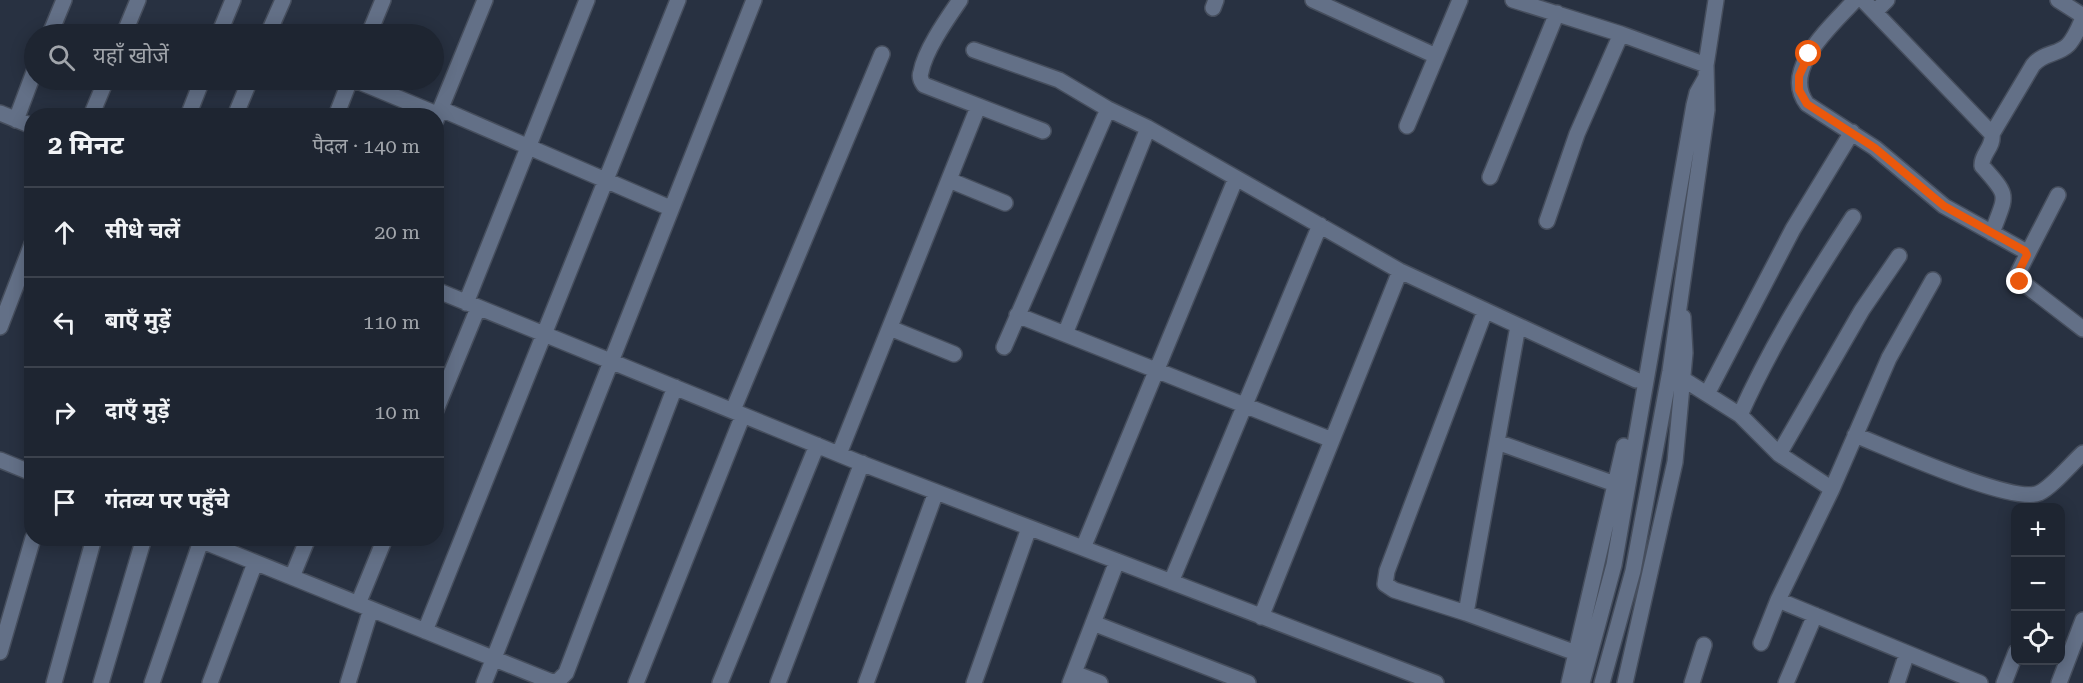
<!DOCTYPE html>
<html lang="hi">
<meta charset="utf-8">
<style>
:root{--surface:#1e2531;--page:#2b313d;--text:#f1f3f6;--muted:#a1a5ab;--line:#3c424d}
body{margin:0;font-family:"Roboto Serif","Noto Sans Devanagari",serif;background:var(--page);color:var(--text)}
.controls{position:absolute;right:18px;bottom:18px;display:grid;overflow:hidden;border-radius:12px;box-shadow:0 3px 15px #0003}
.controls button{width:54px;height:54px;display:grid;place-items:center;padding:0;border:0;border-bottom:2px solid var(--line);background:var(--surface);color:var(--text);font:30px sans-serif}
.stop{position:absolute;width:18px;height:18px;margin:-14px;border:4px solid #ea580c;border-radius:50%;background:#fff}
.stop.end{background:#ea580c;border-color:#fff;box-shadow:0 2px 6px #0008}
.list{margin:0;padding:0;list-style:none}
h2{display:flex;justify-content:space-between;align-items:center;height:78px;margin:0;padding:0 24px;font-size:26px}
h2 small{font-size:20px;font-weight:400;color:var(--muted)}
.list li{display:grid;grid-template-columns:39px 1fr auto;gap:18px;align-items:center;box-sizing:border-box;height:90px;padding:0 24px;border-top:2px solid var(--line)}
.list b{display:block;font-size:22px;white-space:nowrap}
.list em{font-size:20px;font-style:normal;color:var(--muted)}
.icon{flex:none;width:33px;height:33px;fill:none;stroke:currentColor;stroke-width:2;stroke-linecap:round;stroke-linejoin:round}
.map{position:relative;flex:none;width:2083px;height:683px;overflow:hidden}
.search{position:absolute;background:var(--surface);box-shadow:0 3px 15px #0003;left:24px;top:24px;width:420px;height:66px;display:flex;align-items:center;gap:15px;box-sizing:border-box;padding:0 21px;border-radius:33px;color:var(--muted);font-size:22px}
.panel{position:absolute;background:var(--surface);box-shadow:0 3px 15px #0003;left:24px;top:108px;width:420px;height:438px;border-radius:24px}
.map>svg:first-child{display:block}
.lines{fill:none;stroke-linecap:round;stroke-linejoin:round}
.minor-casing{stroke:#464e5d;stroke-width:18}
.minor{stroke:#637087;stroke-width:15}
.route{stroke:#ea580c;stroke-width:8}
</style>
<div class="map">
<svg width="2083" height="683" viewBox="0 0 2083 683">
<rect width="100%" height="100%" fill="#283141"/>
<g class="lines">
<defs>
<path id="minor" d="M 960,0 C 947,19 925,50 921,72 C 919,77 921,81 924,85 L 1043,131
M 1313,0 L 1436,56
M 1513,0 L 1621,34 L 1706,65
M 1855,0 C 1833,25 1780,69 1807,104 L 1875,148 L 1944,206 L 2025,251 L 2027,255
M 1863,0 L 1992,134 C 1994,147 1981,154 1982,166 C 2011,198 2006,194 1992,233
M 2058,0 L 2083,16
M 1213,8 L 1216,0
M 1875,12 L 1887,0
M 50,34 L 64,0
M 124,34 L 138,0
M 219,34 L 233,0
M 268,34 L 283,0
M 369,34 L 383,0
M 974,50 L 1059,80 L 1108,109 L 1148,128 L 1400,271 L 1636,380
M 355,80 L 439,115
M 441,109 L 670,208
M 0,113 L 32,126
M 91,116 L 106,80
M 188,116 L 202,80
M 235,116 L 250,80
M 336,116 L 350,80
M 16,120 L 34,72
M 436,120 L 485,0
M 1407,126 L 1460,0
M 1992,134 L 2033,65 C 2044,52 2058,55 2068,45 C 2075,38 2079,27 2083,18
M 1490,177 L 1557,13
M 949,180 L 1005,203
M 2058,195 L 2027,255 L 2017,275 L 2018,279 L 2083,329
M 1547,221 L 1577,134 L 1621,34
M 436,290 L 858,462 L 1436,683
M 466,303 L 587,0
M 1485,311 L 1387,571 L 1385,584 L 1394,590 L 1466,613 L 1576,653
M 1017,315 L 1332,440
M 0,327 L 32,244
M 890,328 L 954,354
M 1065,334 L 1148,128
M 1004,347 L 1108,109
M 1683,379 L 1740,415 L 1779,454 L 1832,489 L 1778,600 L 1761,643
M 1707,394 L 1793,229 L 1852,132
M 436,410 L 478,308
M 733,410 L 882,54
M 1740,415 C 1772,344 1810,283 1853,217
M 1855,435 C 1886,447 2014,505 2039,493 C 2051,488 2072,463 2083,453
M 1497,442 L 1615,484
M 839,454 L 978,107
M 1779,454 L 1862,310 L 1899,256
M 0,460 L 32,473
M 1832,489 L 1889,358 L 1933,280
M 195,538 L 552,682 L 558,681 L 566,673 L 675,387
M 1083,548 L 1236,178
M 292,577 L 308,538
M 1171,582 L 1320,225
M 1778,600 L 1980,683
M 358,604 L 385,538
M 1466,613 L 1518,326
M 1261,617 L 1400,271
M 1093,623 L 1248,683
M 425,631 L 678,0
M 0,652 L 33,538
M 1074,673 L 1100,683
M 54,683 L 94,538
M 101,683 L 144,538
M 152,683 L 201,541
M 210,683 L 255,563
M 348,683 L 371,609
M 484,683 L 754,0
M 636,683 L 743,415
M 720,683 L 817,445
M 778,683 L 862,463
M 866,683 L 936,492
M 974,683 L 1029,528
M 1070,683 L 1117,561
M 1569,683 L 1624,446
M 1582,683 L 1614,565 L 1694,105 L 1697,93 L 1705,79
M 1602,683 L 1633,571 L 1670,371 L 1707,110 L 1706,65 L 1716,0
M 1625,683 L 1675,462 L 1685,353 L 1683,317
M 1692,683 L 1704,645
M 1786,683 L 1815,615
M 1897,683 L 1907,653
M 2004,683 L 2016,652
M 2059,683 L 2083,620"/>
</defs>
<!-- minor casing -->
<use href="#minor" class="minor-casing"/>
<!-- minor -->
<use href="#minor" class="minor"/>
</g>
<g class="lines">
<!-- route -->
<path class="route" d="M 1809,54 L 1799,76 L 1799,90 L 1807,104 L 1875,148 L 1944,206 L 2025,251 L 2027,255 L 2017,275 L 2020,282"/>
</g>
</svg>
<div class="controls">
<button>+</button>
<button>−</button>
<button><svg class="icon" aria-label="locate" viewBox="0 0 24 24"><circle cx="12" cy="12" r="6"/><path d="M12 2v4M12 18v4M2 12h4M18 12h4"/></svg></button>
</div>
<div class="stop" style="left:1809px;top:54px"></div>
<div class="stop end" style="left:2020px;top:282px"></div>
<div class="search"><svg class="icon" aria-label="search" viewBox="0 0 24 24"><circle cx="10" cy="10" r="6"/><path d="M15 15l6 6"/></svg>यहाँ खोजें</div>
<section class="panel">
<h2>2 मिनट<small>पैदल · 140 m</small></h2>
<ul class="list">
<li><svg class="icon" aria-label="ahead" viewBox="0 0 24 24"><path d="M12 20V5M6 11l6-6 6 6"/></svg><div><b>सीधे चलें</b></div><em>20 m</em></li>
<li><svg class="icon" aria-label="left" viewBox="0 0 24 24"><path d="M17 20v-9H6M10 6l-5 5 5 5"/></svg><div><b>बाएँ मुड़ें</b></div><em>110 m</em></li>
<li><svg class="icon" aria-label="right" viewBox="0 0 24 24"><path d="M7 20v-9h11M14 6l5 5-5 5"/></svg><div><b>दाएँ मुड़ें</b></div><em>10 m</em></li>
<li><svg class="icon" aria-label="arrive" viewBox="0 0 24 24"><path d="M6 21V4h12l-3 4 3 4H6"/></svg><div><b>गंतव्य पर पहुँचे</b></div></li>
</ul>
</section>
</div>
